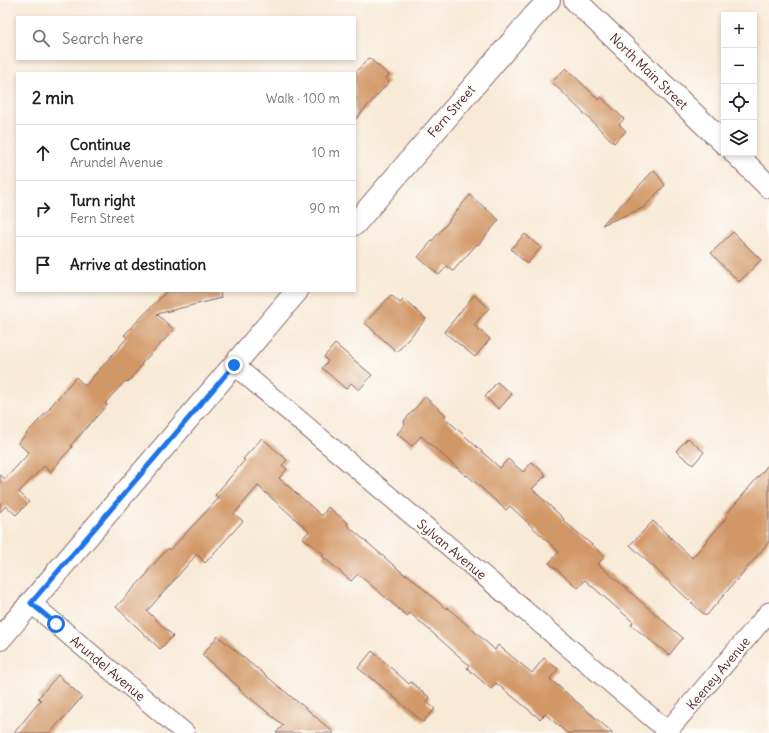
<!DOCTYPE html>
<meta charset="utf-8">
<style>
:root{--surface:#fff;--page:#f6f6f6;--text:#202124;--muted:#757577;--line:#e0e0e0}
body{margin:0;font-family:Delius,sans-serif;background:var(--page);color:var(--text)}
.controls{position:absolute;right:12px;top:12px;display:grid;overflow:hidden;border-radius:0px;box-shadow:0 2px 6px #0003}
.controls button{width:36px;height:36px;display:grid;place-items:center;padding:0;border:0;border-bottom:1px solid var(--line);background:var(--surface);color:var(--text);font:20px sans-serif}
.stop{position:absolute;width:12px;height:12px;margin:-9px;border:3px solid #1a73e8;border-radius:50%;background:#fff}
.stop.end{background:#1a73e8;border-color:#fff;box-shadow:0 1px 4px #0008}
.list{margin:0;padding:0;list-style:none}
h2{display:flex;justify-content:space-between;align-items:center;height:52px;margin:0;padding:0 16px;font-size:17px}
h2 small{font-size:13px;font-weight:400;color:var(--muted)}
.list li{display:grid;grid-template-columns:26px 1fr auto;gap:12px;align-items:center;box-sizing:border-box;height:56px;padding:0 16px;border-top:1px solid var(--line)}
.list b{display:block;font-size:15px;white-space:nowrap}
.list p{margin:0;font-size:13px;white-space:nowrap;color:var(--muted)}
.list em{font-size:13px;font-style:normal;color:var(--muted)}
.icon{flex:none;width:22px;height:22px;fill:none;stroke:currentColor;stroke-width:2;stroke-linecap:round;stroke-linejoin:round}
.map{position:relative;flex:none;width:769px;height:733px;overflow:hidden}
.search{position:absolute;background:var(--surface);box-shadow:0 2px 6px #0003;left:16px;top:16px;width:340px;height:44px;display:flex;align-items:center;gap:10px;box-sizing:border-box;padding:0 14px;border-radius:0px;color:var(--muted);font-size:15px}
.panel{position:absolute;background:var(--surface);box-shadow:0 2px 6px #0003;left:16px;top:72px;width:340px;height:220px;border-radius:0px}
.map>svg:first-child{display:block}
.building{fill:#d29766}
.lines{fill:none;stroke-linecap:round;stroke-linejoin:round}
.minor-casing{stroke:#876667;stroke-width:21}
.tertiary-casing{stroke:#876667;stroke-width:24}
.primary-casing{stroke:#876667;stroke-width:24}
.minor{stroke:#fff;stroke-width:19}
.tertiary{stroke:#fff;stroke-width:22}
.primary{stroke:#fff;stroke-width:22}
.route{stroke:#1a73e8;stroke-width:5}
.labels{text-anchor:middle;stroke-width:4;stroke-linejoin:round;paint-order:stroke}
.street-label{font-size:13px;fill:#4a1f2b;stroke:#fdfcf7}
</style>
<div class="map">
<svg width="769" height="733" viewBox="0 0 769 733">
<rect width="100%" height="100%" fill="#fdfcf7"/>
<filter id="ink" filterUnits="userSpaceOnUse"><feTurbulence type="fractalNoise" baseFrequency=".025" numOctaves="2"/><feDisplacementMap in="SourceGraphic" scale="8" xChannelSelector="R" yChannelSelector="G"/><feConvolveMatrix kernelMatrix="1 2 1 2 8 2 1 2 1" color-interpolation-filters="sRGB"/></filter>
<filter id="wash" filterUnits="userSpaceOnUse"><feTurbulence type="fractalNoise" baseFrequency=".012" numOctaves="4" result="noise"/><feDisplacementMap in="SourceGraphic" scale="16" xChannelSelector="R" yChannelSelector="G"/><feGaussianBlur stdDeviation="0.9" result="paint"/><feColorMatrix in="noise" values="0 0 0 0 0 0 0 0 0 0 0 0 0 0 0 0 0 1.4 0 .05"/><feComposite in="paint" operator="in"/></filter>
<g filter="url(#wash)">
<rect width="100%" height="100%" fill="#f8ead7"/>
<g id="blocks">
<!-- building -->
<path class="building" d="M 369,58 L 389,75 L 385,79 L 389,82 L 355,120 L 355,73 Z
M 566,68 L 599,100 L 601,97 L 624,119 L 619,124 L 626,131 L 614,143 L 552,82 Z
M 654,170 L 665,185 L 643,208 L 602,225 Z
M 470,195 L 499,220 L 478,245 L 477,244 L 453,271 L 447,266 L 439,275 L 418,257 L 450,220 L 449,220 Z
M 733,232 L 761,260 L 739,282 L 711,253 Z
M 525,234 L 541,248 L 527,264 L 511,249 Z
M 167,291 L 220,291 L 221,298 L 157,314 L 174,330 L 141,364 L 142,365 L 128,382 L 125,381 L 105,403 L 107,405 L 71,445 L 72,447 L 50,472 L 44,466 L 19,492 L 29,502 L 16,515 L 6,506 L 0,512 L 0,475 L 5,479 L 29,453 L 18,443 L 51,407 L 50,407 L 76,377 L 85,386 L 127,338 L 124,335 Z
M 391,295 L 400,303 L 404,299 L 426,319 L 397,352 L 365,323 Z
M 474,295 L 489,308 L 474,325 L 490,339 L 475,357 L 444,332 Z
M 335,344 L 372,375 L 359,390 L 351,383 L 346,389 L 322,368 L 328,361 L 324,357 Z
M 497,382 L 512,394 L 499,409 L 485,397 Z
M 425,397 L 446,415 L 444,417 L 500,468 L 508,459 L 523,472 L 532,462 L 546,475 L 532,489 L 564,519 L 563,520 L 605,556 L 598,564 L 683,638 L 669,655 L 631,625 L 633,622 L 585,580 L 578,588 L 549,563 L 559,552 L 510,506 L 506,510 L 467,475 L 466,476 L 421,436 L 412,446 L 397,434 L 405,425 L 404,421 Z
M 262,438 L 287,460 L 282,465 L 287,469 L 279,478 L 322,516 L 328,507 L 348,523 L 347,525 L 405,575 L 407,574 L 446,609 L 447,607 L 495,650 L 498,645 L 532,673 L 544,658 L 558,669 L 550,679 L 613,733 L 567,733 L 545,714 L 540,719 L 496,683 L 491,689 L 467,668 L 469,665 L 410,613 L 407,616 L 358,574 L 351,581 L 322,556 L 324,554 L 303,538 L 309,531 L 258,486 L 234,514 L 243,521 L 205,563 L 197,554 L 147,611 L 173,636 L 160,649 L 116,607 L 148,573 L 147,572 L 168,548 L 170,550 L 219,498 L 215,495 L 245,460 L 243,459 Z
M 688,438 L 704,452 L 693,465 L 676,451 Z
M 769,464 L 769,542 L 706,616 L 630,545 L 653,521 L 692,558 L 728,516 L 726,515 Z
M 218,636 L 256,668 L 257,668 L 300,704 L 301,704 L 334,733 L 276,733 L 283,725 L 239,689 L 240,688 L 202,655 Z
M 372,651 L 409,684 L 411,682 L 430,698 L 427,702 L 435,709 L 423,722 L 374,680 L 373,680 L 358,668 Z
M 58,675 L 82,697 L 62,720 L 62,719 L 50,733 L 14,733 L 41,700 L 38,698 Z"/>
</g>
</g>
<g filter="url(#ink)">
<use href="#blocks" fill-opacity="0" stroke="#876667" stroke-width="1"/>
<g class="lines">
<defs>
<path id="minor" d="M 234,365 L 670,733
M 31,603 L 185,733
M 666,733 L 769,612"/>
<path id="tertiary" d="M 355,224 L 534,16 L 549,0
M 0,639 L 297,291"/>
<path id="primary" d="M 575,0 L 724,143
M 735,153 L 769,187"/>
</defs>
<!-- minor casing -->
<use href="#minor" class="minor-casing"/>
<!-- tertiary casing -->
<use href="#tertiary" class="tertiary-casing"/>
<!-- primary casing -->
<use href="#primary" class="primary-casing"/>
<!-- minor -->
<use href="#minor" class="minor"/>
<!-- tertiary -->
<use href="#tertiary" class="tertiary"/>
<!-- primary -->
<use href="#primary" class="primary"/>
</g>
</g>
<g class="lines" filter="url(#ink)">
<!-- route -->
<path class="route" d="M 56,624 L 31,603 L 234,365"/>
</g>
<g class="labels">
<!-- street labels -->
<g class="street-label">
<text transform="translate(649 71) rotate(44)" y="5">North Main Street</text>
<text transform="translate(451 111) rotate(-49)" y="5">Fern Street</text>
<text transform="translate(452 549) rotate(40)" y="5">Sylvan Avenue</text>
<text transform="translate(108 668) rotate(40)" y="5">Arundel Avenue</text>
<text transform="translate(718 673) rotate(-50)" y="5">Keeney Avenue</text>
</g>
</g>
</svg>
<div class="controls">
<button>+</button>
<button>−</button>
<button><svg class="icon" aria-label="locate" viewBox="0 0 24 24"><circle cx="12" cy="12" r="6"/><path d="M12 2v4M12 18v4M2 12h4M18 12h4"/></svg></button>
<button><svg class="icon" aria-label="layers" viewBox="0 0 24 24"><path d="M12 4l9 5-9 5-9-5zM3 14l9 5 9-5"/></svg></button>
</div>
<div class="stop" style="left:56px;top:624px"></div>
<div class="stop end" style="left:234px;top:365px"></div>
<div class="search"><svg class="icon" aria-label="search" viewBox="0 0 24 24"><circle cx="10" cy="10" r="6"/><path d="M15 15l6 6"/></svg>Search here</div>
<section class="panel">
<h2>2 min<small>Walk · 100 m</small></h2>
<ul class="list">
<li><svg class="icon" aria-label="ahead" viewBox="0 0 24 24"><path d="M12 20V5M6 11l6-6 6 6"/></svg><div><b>Continue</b><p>Arundel Avenue</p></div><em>10 m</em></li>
<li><svg class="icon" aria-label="right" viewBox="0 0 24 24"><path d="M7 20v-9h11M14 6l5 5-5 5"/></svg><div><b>Turn right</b><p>Fern Street</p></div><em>90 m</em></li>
<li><svg class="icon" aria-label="arrive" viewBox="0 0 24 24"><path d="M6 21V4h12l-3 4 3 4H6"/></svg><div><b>Arrive at destination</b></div></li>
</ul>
</section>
</div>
